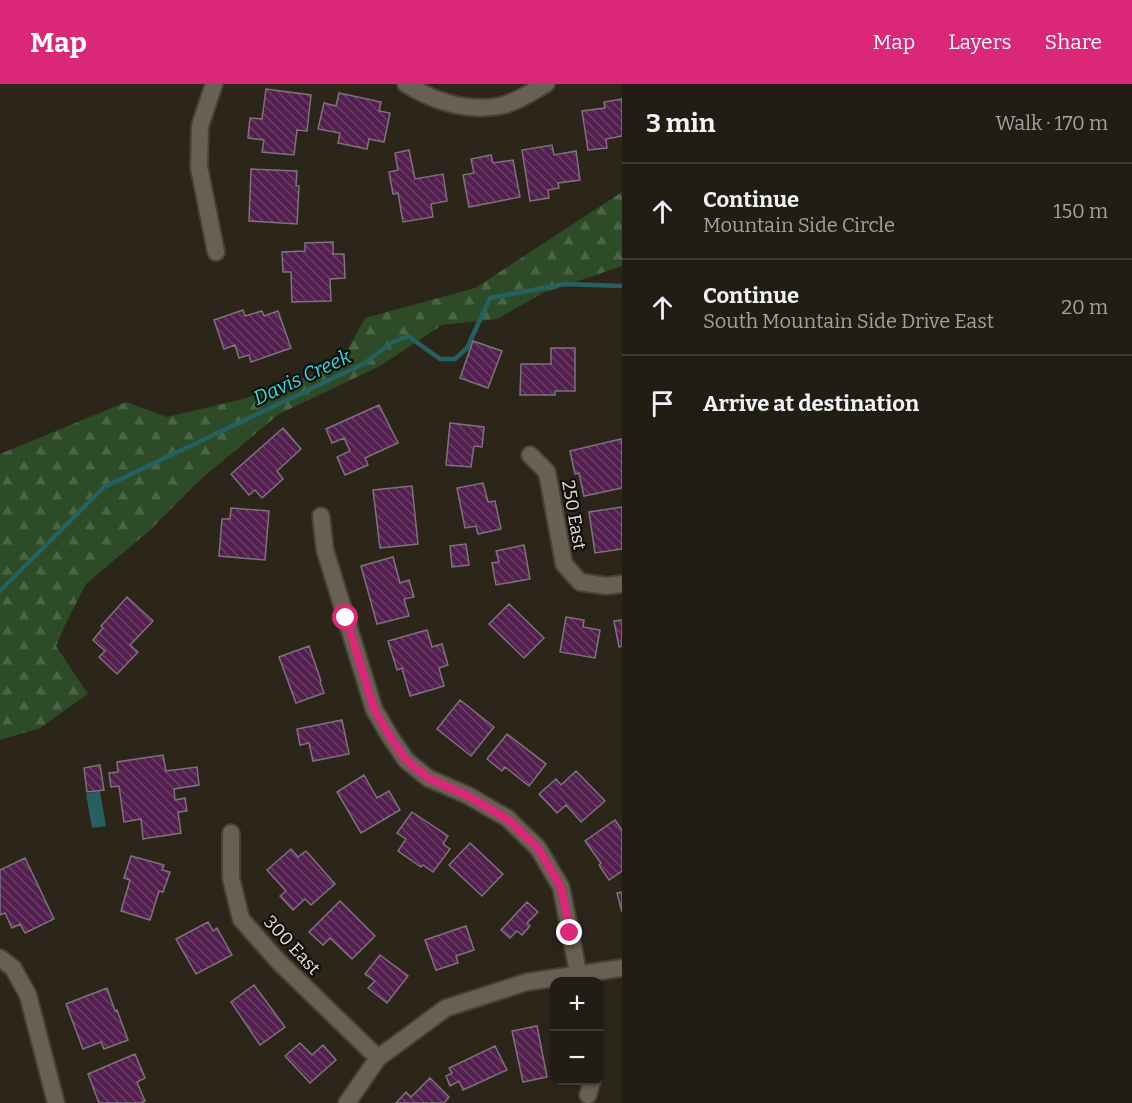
<!DOCTYPE html>
<meta charset="utf-8">
<style>
:root{--surface:#211c14;--page:#2d2922;--text:#f1f3f6;--muted:#a2a1a0;--line:#3e3a34;--accent:#db2777}
body{margin:0;font-family:Bitter,serif;background:var(--page);color:var(--text)}
.controls{position:absolute;right:18px;bottom:18px;display:grid;overflow:hidden;border-radius:12px;box-shadow:0 2px 4px #0004}
.controls button{width:54px;height:54px;display:grid;place-items:center;padding:0;border:0;border-bottom:2px solid var(--line);background:var(--surface);color:var(--text);font:30px sans-serif}
.stop{position:absolute;width:18px;height:18px;margin:-14px;border:4px solid #db2777;border-radius:50%;background:#fff}
.stop.end{background:#db2777;border-color:#fff;box-shadow:0 2px 6px #0008}
.list{margin:0;padding:0;list-style:none}
h2{display:flex;justify-content:space-between;align-items:center;height:78px;margin:0;padding:0 24px;font-size:26px}
h2 small{font-size:20px;font-weight:400;color:var(--muted)}
.list li{display:grid;grid-template-columns:39px 1fr auto;gap:18px;align-items:center;box-sizing:border-box;height:96px;padding:0 24px;border-top:2px solid var(--line)}
.list b{display:block;font-size:22px;white-space:nowrap}
.list p{margin:0;font-size:20px;white-space:nowrap;color:var(--muted)}
.list em{font-size:20px;font-style:normal;color:var(--muted)}
.icon{flex:none;width:33px;height:33px;fill:none;stroke:currentColor;stroke-width:2;stroke-linecap:round;stroke-linejoin:round}
.map{position:relative;flex:none;width:622px;height:1019px;overflow:hidden}
header{display:flex;align-items:center;gap:36px;box-sizing:border-box;height:84px;padding:0 30px;background:var(--accent);color:#fff}
header strong{font-size:28px}
nav{display:flex;gap:33px;margin-inline-start:auto;font-size:21px}
main{display:flex}
aside{flex:1;background:var(--surface)}
.map>svg:first-child{display:block}
.forest{fill:url(#forest-firs)}
.water{fill:#256063}
.lines{fill:none;stroke-linecap:round;stroke-linejoin:round}
.stream{stroke:#256063;stroke-width:4.5}
.building{fill:url(#building-back-hatch);stroke:#7f727d;stroke-width:1.5}
.street-casing{stroke:#474137;stroke-width:20}
.street{stroke:#686052;stroke-width:16}
.route{stroke:#db2777;stroke-width:8}
.labels{text-anchor:middle;stroke-width:4.5;stroke-linejoin:round;paint-order:stroke}
.street-label{font-size:18px;fill:#e4e0d8;stroke:#120f0a}
.water-label{font-size:20px;font-style:italic;fill:#2fdce4;stroke:#120f0a}
</style>
<header>
<strong>Map</strong>
<nav><a>Map</a><a>Layers</a><a>Share</a></nav>
</header>
<main>
<div class="map">
<svg width="622" height="1019" viewBox="0 0 622 1019">
<defs>
<pattern id="forest-firs" width="22" height="20" patternUnits="userSpaceOnUse" patternTransform="scale(1.5)"><rect width="22" height="20" fill="#2c4b26"/><path d="M5 1l3.5 6h-7zM16 11l3.5 6h-7z" fill="#4a6545"/></pattern>
<pattern id="building-back-hatch" width="6" height="6" patternUnits="userSpaceOnUse" patternTransform="scale(1.5)"><rect width="6" height="6" fill="#521f4f"/><path d="M-1 5l2 2M0 0l6 6M5-1l2 2" fill="none" stroke="#6b3f68"/></pattern>
</defs>
<rect width="100%" height="100%" fill="#2c261a"/>
<!-- forest -->
<path class="forest" d="M 622,108 L 622,182 L 543,209 L 497,235 L 442,241 L 380,282 L 279,330 L 201,395 L 150,446 L 86,500 L 66,539 L 56,562 L 88,610 L 40,644 L 0,656 L 0,370 L 126,318 L 167,333 L 243,315 L 339,281 L 365,234 L 475,204 Z"/>
<!-- water -->
<path class="water" d="M 100,707 L 106,742 L 92,744 L 86,710 Z"/>
<g class="lines">
<!-- stream -->
<path class="stream" d="M 0,507 L 104,403 L 365,279 L 391,259 L 408,252 L 440,275 L 455,275 L 467,264 L 490,214 L 564,200 L 622,202"/>
</g>
<!-- building -->
<path class="building" d="M 266,5 L 311,11 L 307,47 L 297,46 L 294,71 L 262,68 L 264,56 L 248,54 L 250,34 L 262,35 Z
M 339,9 L 381,18 L 379,27 L 390,29 L 384,58 L 369,55 L 367,65 L 338,59 L 340,49 L 318,45 L 324,19 L 336,22 Z
M 622,15 L 622,52 L 606,55 L 607,64 L 588,66 L 582,27 L 605,24 L 604,18 Z
M 552,61 L 554,71 L 576,67 L 580,96 L 558,99 L 559,104 L 548,106 L 549,114 L 530,117 L 522,66 Z
M 409,66 L 415,95 L 443,90 L 447,117 L 431,120 L 433,133 L 403,138 L 398,109 L 393,110 L 389,88 L 398,86 L 395,69 Z
M 491,71 L 493,79 L 513,76 L 520,113 L 469,123 L 463,91 L 474,89 L 471,75 Z
M 251,85 L 297,87 L 296,102 L 299,102 L 297,140 L 249,137 Z
M 333,158 L 333,170 L 344,170 L 345,194 L 330,195 L 331,217 L 292,218 L 291,188 L 283,188 L 282,168 L 305,167 L 305,159 Z
M 243,226 L 245,232 L 262,227 L 264,232 L 278,227 L 291,264 L 251,278 L 249,271 L 239,274 L 235,261 L 224,265 L 214,236 Z
M 473,257 L 502,267 L 488,304 L 460,294 Z
M 551,264 L 575,264 L 575,307 L 555,307 L 555,311 L 520,311 L 521,280 L 551,280 Z
M 379,321 L 398,359 L 365,374 L 368,381 L 345,391 L 337,373 L 350,367 L 344,354 L 332,359 L 326,345 Z
M 450,339 L 484,343 L 482,363 L 474,362 L 471,383 L 446,381 Z
M 283,344 L 301,365 L 277,387 L 283,395 L 262,414 L 255,406 L 249,411 L 231,390 Z
M 621,355 L 622,361 L 622,404 L 584,412 L 579,389 L 575,390 L 570,367 Z
M 483,399 L 488,418 L 495,417 L 501,445 L 478,450 L 476,442 L 465,444 L 457,404 Z
M 412,402 L 418,460 L 380,464 L 373,406 Z
M 622,423 L 622,465 L 595,469 L 589,428 Z
M 231,424 L 269,427 L 265,476 L 219,472 L 222,435 L 230,435 Z
M 466,460 L 469,481 L 452,483 L 450,462 Z
M 524,461 L 530,495 L 496,501 L 492,479 L 499,478 L 496,467 Z
M 393,473 L 400,499 L 409,496 L 414,513 L 404,515 L 409,532 L 377,540 L 361,482 Z
M 127,513 L 153,537 L 130,561 L 138,568 L 117,590 L 99,573 L 105,567 L 93,556 L 103,544 L 101,542 Z
M 509,520 L 544,554 L 524,574 L 489,540 Z
M 566,533 L 584,536 L 583,543 L 600,546 L 595,574 L 560,568 Z
M 622,536 L 622,562 L 619,563 L 614,537 Z
M 427,546 L 432,563 L 442,560 L 448,581 L 439,584 L 444,602 L 410,612 L 402,584 L 397,586 L 388,557 Z
M 309,562 L 321,597 L 320,598 L 324,609 L 296,619 L 279,573 Z
M 460,616 L 494,643 L 471,672 L 437,645 Z
M 342,636 L 349,670 L 313,677 L 309,659 L 300,661 L 297,645 Z
M 507,650 L 546,680 L 529,702 L 505,683 L 502,687 L 487,675 Z
M 163,671 L 166,687 L 197,683 L 199,701 L 174,705 L 175,716 L 185,714 L 187,727 L 178,728 L 181,749 L 143,755 L 141,735 L 124,738 L 119,702 L 111,703 L 109,689 L 118,688 L 117,678 Z
M 100,681 L 104,706 L 87,708 L 84,684 Z
M 576,687 L 605,717 L 581,738 L 566,721 L 557,729 L 539,710 L 556,695 L 561,701 Z
M 364,691 L 377,714 L 389,707 L 400,726 L 361,749 L 337,708 Z
M 412,728 L 448,752 L 443,760 L 450,765 L 433,788 L 423,781 L 421,783 L 398,767 L 406,755 L 397,749 Z
M 615,736 L 622,746 L 622,787 L 609,796 L 599,781 L 601,779 L 585,757 Z
M 470,759 L 503,790 L 482,812 L 449,781 Z
M 291,765 L 298,773 L 306,767 L 335,800 L 311,821 L 305,815 L 293,826 L 280,812 L 286,807 L 267,786 Z
M 131,772 L 164,781 L 162,786 L 170,788 L 163,808 L 159,807 L 150,836 L 121,827 L 130,796 L 124,794 Z
M 25,774 L 54,835 L 25,849 L 20,840 L 12,844 L 5,829 L 0,831 L 0,786 Z
M 622,808 L 622,828 L 617,809 Z
M 340,817 L 375,852 L 352,875 L 330,854 L 323,861 L 309,848 Z
M 527,818 L 538,828 L 527,839 L 530,842 L 522,851 L 517,847 L 510,854 L 501,846 Z
M 208,838 L 213,847 L 217,844 L 232,871 L 196,890 L 176,855 Z
M 466,842 L 474,866 L 456,872 L 458,879 L 436,886 L 425,856 Z
M 380,871 L 408,892 L 387,919 L 368,904 L 375,897 L 365,890 Z
M 254,901 L 285,943 L 260,961 L 231,918 Z
M 107,904 L 115,927 L 117,926 L 128,956 L 104,965 L 101,958 L 83,965 L 66,920 Z
M 537,942 L 547,993 L 523,998 L 512,947 Z
M 300,959 L 312,971 L 323,961 L 336,976 L 310,999 L 285,972 Z
M 495,962 L 507,986 L 463,1006 L 459,997 L 450,1002 L 446,992 L 452,989 L 449,984 Z
M 135,970 L 145,994 L 137,998 L 145,1017 L 140,1019 L 99,1019 L 88,990 Z
M 430,994 L 449,1013 L 444,1019 L 396,1019 L 406,1008 L 411,1013 Z"/>
<g class="lines">
<defs>
<path id="street" d="M 214,0 L 200,42 L 199,83 L 216,168
M 406,0 C 433,17 467,28 499,22 C 516,19 531,8 546,0
M 530,371 L 547,388 L 564,480 L 580,498 L 606,502 L 622,500
M 321,432 L 325,466 L 374,625 L 389,651 L 406,676 L 428,694 L 467,711 L 507,734 L 538,764 L 561,803 L 580,898
M 231,749 L 231,794 L 241,835 L 278,877 L 378,974
M 0,874 L 13,884 L 28,911 L 56,1019
M 588,1011 L 592,996
M 347,1019 L 378,974 L 446,924 L 527,898 L 622,884"/>
</defs>
<!-- street casing -->
<use href="#street" class="street-casing"/>
<!-- street -->
<use href="#street" class="street"/>
</g>
<g class="lines">
<!-- route -->
<path class="route" d="M 346,534 L 374,625 L 389,651 L 406,676 L 428,694 L 466,711 L 507,735 L 538,764 L 561,803 L 570,849"/>
</g>
<g class="labels">
<!-- street labels -->
<g class="street-label">
<text transform="translate(574 431) rotate(80)" y="6">250 East</text>
<text transform="translate(292 861) rotate(47)" y="6">300 East</text>
</g>
<!-- water labels -->
<g class="water-label">
<text transform="translate(302 293) rotate(-25)" y="7">Davis Creek</text>
</g>
</g>
</svg>
<div class="controls">
<button>+</button>
<button>−</button>
</div>
<div class="stop" style="left:346px;top:534px"></div>
<div class="stop end" style="left:570px;top:849px"></div>
</div>
<aside>
<h2>3 min<small>Walk · 170 m</small></h2>
<ul class="list">
<li><svg class="icon" aria-label="ahead" viewBox="0 0 24 24"><path d="M12 20V5M6 11l6-6 6 6"/></svg><div><b>Continue</b><p>Mountain Side Circle</p></div><em>150 m</em></li>
<li><svg class="icon" aria-label="ahead" viewBox="0 0 24 24"><path d="M12 20V5M6 11l6-6 6 6"/></svg><div><b>Continue</b><p>South Mountain Side Drive East</p></div><em>20 m</em></li>
<li><svg class="icon" aria-label="arrive" viewBox="0 0 24 24"><path d="M6 21V4h12l-3 4 3 4H6"/></svg><div><b>Arrive at destination</b></div></li>
</ul>
</aside>
</main>
